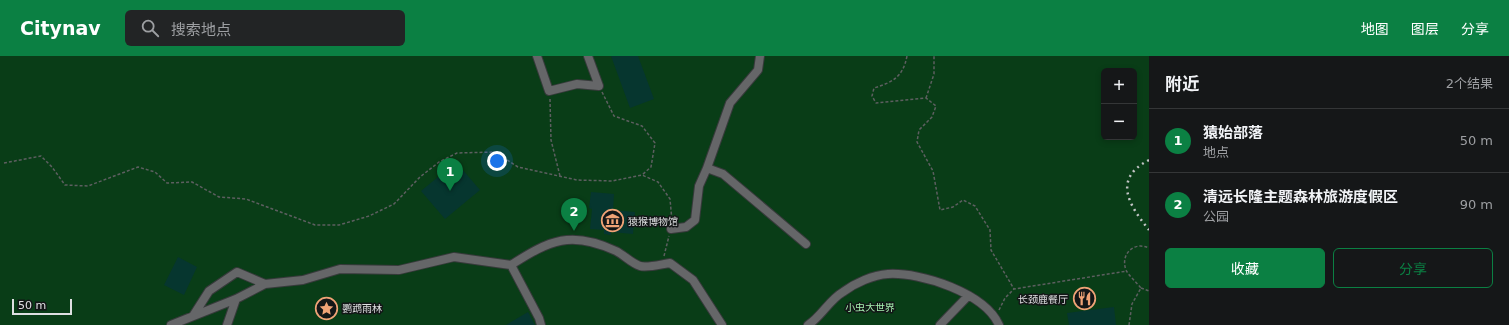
<!DOCTYPE html>
<html lang="zh">
<meta charset="utf-8">
<style>
:root{--surface:#151718;--page:#222425;--text:#f1f3f6;--muted:#9d9fa2;--line:#343637;--accent:#0b8043}
body{margin:0;font-family:"DejaVu Sans","Noto Sans SC",sans-serif;background:var(--page);color:var(--text)}
.controls{position:absolute;right:12px;top:12px;display:grid;overflow:hidden;border-radius:6px;box-shadow:0 2px 6px #0003}
.controls button{width:36px;height:36px;display:grid;place-items:center;padding:0;border:0;border-bottom:1px solid var(--line);background:var(--surface);color:var(--text);font:20px sans-serif}
.scale{position:absolute;left:12px;bottom:10px;width:60px;box-sizing:border-box;padding-left:4px;border:2px solid #dee0e1;border-top:0;font-size:11px;line-height:14px;white-space:nowrap;color:#dee0e1;-webkit-text-stroke:3px #131617;paint-order:stroke}
.you{position:absolute;left:497px;top:105px;width:14px;height:14px;margin:-10px;border:3px solid #fff;border-radius:50%;background:#1a73e8;box-shadow:0 0 0 6px #1a73e833}
.badge{display:grid;place-items:center;width:26px;height:26px;border-radius:50%;background:var(--accent);color:#fff;font-size:13px;font-weight:700}
.pin{position:absolute;translate:-50% -33px;filter:drop-shadow(0 1px 2px #0008)}
.pin::after{content:'';position:absolute;top:21px;width:14px;height:12px;background:inherit;clip-path:polygon(0 0,100% 0,50% 100%)}
.list{margin:0;padding:0;list-style:none}
h2{display:flex;justify-content:space-between;align-items:center;height:52px;margin:0;padding:0 16px;font-size:17px}
h2 small{font-size:13px;font-weight:400;color:var(--muted)}
.list li{display:grid;grid-template-columns:26px 1fr auto;gap:12px;align-items:center;box-sizing:border-box;height:64px;padding:0 16px;border-top:1px solid var(--line)}
.list b{display:block;font-size:15px;white-space:nowrap}
.list p{margin:0;font-size:13px;white-space:nowrap;color:var(--muted)}
.list em{font-size:13px;font-style:normal;color:var(--muted)}
.actions{display:flex;gap:8px;padding:12px 16px}
.actions a{flex:1;padding:9px 0;border:1px solid var(--accent);border-radius:6px;text-align:center;font-size:14px;color:var(--accent)}
.actions .main{background:var(--accent);color:#fff}
.icon{flex:none;width:22px;height:22px;fill:none;stroke:currentColor;stroke-width:2;stroke-linecap:round;stroke-linejoin:round}
.map{position:relative;flex:none;width:1149px;height:269px;overflow:hidden}
header{display:flex;align-items:center;gap:24px;box-sizing:border-box;height:56px;padding:0 20px;background:var(--accent);color:#fff}
header strong{font-size:19px}
nav{display:flex;gap:22px;margin-inline-start:auto;font-size:14px}
.search{width:280px;height:36px;background:var(--page);display:flex;align-items:center;gap:10px;box-sizing:border-box;padding:0 14px;border-radius:6px;color:var(--muted);font-size:15px}
main{display:flex}
aside{flex:1;background:var(--surface)}
.map>svg:first-child{display:block}
.park{fill:#093d17;fill-rule:evenodd}
.building{fill:#06362f}
.lines{fill:none;stroke-linecap:round;stroke-linejoin:round}
.minor-casing{stroke:#373a3b;stroke-width:10}
.path{stroke:#5d5f60;stroke-width:1.5;stroke-dasharray:3 2;stroke-linecap:butt}
.minor{stroke:#656668;stroke-width:8}
.rail{stroke:#c2c4c5;stroke-width:2.5;stroke-dasharray:2 4;stroke-linecap:butt}
.labels{text-anchor:middle;stroke-width:3;stroke-linejoin:round;paint-order:stroke}
.poi-label{font-size:10px;fill:#dee0e1;stroke:#131617;text-anchor:start}
.park-label{font-size:10px;fill:#a7f1b1;stroke:#131617}
</style>
<header>
<strong>Citynav</strong>
<div class="search"><svg class="icon" aria-label="search" viewBox="0 0 24 24"><circle cx="10" cy="10" r="6"/><path d="M15 15l6 6"/></svg>搜索地点</div>
<nav><a>地图</a><a>图层</a><a>分享</a></nav>
</header>
<main>
<div class="map">
<svg width="1149" height="269" viewBox="0 0 1149 269">
<rect width="100%" height="100%" fill="#1c1f20"/>
<!-- park -->
<path class="park" d="M 0,0 L 1149,0 L 1149,269 L 0,269 ZM 1104,15 L 1134,15 L 1134,81 L 1104,81 Z"/>
<!-- building -->
<path class="building" d="M 611,0 L 638,0 L 654,43 L 630,52 Z
M 456,106 L 480,134 L 445,163 L 421,135 Z
M 591,136 L 614,138 L 613,154 L 635,156 L 633,178 L 611,176 L 611,179 L 604,178 L 604,174 L 590,173 L 592,153 L 589,152 Z
M 178,201 L 197,211 L 184,239 L 164,229 Z
M 1114,251 L 1116,269 L 1069,269 L 1067,257 Z
M 528,256 L 535,269 L 506,269 Z"/>
<g class="lines">
<defs>
<path id="minor" d="M 537,0 L 549,35 L 577,28 L 599,30 L 588,0
M 760,0 L 758,14 L 730,47 L 707,112 L 723,118 L 806,188
M 671,173 L 686,171 L 695,164 L 699,130 L 707,112
M 511,209 C 550,184 571,174 616,195 C 624,199 631,207 640,210 C 648,212 662,208 670,207 L 693,224 L 722,269
M 193,260 L 209,235 L 237,216 L 265,228
M 171,269 L 236,243 L 265,228 L 303,224 L 340,213 L 399,214 L 454,201 L 511,209 L 539,262 L 541,269
M 227,269 L 236,243
M 808,269 C 822,260 829,244 843,236 C 855,227 873,219 888,218 C 921,216 985,237 999,269
M 940,269 L 968,240"/>
</defs>
<!-- minor casing -->
<use href="#minor" class="minor-casing"/>
<!-- path -->
<path class="path" d="M 907,0 C 903,21 893,26 874,32 L 872,40 L 876,47 L 926,42 L 936,50 L 932,61 L 919,74 L 917,86 L 933,115 L 940,154 L 953,151 L 963,144 L 975,150 L 990,174 L 991,194 L 1014,233
M 602,36 L 614,60 L 642,70 L 655,87 L 651,111 L 642,119
M 926,42 L 934,18 L 934,0
M 550,43 L 551,84 L 560,120
M 4,107 L 41,100 L 52,111 L 65,129 L 88,130 L 138,111 L 155,116 L 167,127 L 192,126 L 219,141 L 246,143 L 315,169 L 339,169 L 369,160 L 394,148 L 420,121 L 439,106 L 457,97 L 495,96 L 518,111 L 577,124 L 612,125 L 642,119 L 658,126 L 670,143 L 672,165
M 664,200 L 669,180
M 1141,232 L 1149,235
M 999,254 L 1005,242 L 1014,233 L 1127,215
M 1129,269 L 1132,248 L 1141,232 C 1137,227 1129,220 1126,214 C 1120,198 1134,185 1149,192"/>
<!-- minor -->
<use href="#minor" class="minor"/>
<!-- rail -->
<path class="rail" d="M 1149,104 C 1112,123 1129,149 1149,174"/>
</g>
<!-- icons -->
<defs>
<symbol id="museum-ring" viewBox="-11 -11 22 22"><circle r="9.5" fill="#131617" stroke="#efa376" stroke-width="1.5"/><path d="M0-6L6-3V-2H-6V-3ZM-5-1h2V3h-2ZM-1-1h2V3h-2ZM3-1h2V3H3ZM-6 4H6V6H-6Z" fill="#efa376"/></symbol>
<symbol id="restaurant-ring" viewBox="-11 -11 22 22"><circle r="9.5" fill="#131617" stroke="#efa376" stroke-width="1.5"/><path d="M-5-6h1v4h1v-4h1v4h1v-4h1v5L-1.5 .5V6h-2V.5L-5-1ZM5-6V6H3V1.5H1.5Q1.5-4 5-6Z" fill="#efa376"/></symbol>
<symbol id="sight-ring" viewBox="-11 -11 22 22"><circle r="9.5" fill="#131617" stroke="#efa376" stroke-width="1.5"/><path d="M0-6L1.8-2.2L6-1.7L2.9 1.2L3.7 5.4L0 3.3L-3.7 5.4L-2.9 1.2L-6-1.7L-1.8-2.2Z" fill="#efa376"/></symbol>
</defs>
<g fill-rule="evenodd">
<use href="#museum-ring" x="600" y="152" width="25" height="25"/>
<use href="#restaurant-ring" x="1072" y="230" width="25" height="25"/>
<use href="#sight-ring" x="314" y="240" width="25" height="25"/>
</g>
<g class="labels">
<!-- poi labels -->
<g class="poi-label">
<text x="628" y="169">猿猴博物馆</text>
<text x="1068" y="247" text-anchor="end">长颈鹿餐厅</text>
<text x="342" y="256">鹦鹉雨林</text>
</g>
<!-- park labels -->
<g class="park-label">
<text x="870" y="255">小虫大世界</text>
</g>
</g>
</svg>
<div class="controls">
<button>+</button>
<button>−</button>
</div>
<div class="scale">50 m</div>
<div class="you"></div>
<div class="pin badge" style="left:450px;top:135px">1</div>
<div class="pin badge" style="left:574px;top:175px">2</div>
</div>
<aside>
<h2>附近<small>2个结果</small></h2>
<ul class="list">
<li><span class="badge">1</span><div><b>猿始部落</b><p>地点</p></div><em>50 m</em></li>
<li><span class="badge">2</span><div><b>清远长隆主题森林旅游度假区</b><p>公园</p></div><em>90 m</em></li>
</ul>
<div class="actions"><a class="main">收藏</a><a>分享</a></div>
</aside>
</main>
